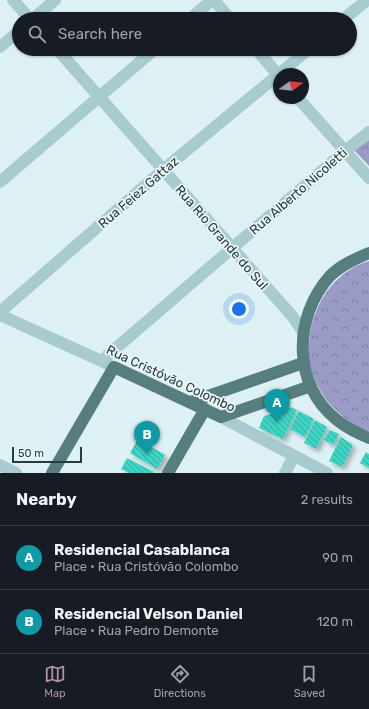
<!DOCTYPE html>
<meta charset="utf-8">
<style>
:root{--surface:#171b24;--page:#20242c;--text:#f1f3f6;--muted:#9ea1a6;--line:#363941;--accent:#b0909c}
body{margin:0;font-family:Rubik,sans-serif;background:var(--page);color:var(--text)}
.compass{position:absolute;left:273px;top:68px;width:36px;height:36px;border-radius:50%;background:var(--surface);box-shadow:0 1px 3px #0004;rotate:75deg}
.scale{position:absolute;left:12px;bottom:10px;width:70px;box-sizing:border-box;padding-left:4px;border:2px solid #283b3a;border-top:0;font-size:11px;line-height:14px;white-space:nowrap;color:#283b3a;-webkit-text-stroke:3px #eaf8fc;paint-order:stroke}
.you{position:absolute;left:239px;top:309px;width:14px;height:14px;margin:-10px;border:3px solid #fff;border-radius:50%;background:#1a73e8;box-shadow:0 0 0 6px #1a73e833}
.badge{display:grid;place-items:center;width:26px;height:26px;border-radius:50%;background:var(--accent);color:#fff;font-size:13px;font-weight:700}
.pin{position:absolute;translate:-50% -33px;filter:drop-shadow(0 1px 2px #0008)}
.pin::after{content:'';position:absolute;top:21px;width:14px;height:12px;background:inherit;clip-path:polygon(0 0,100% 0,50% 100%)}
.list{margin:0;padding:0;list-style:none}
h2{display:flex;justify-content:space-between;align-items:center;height:52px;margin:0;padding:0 16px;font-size:17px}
h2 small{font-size:13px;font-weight:400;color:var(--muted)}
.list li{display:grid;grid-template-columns:26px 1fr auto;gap:12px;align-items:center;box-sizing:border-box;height:64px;padding:0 16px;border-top:1px solid var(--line)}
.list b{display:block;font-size:15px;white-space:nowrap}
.list p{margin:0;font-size:13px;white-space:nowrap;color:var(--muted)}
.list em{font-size:13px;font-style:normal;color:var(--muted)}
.icon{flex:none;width:22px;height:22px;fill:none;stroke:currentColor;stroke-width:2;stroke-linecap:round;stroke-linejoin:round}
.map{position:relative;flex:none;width:369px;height:473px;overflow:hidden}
.search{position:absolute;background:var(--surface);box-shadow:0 1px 3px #0004;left:12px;right:12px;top:12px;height:44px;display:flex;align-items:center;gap:10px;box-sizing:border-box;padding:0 14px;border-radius:22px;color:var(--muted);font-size:15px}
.sheet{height:180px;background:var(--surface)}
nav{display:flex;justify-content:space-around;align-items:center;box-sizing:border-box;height:56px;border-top:1px solid var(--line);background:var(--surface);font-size:11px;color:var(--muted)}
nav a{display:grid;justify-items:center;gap:2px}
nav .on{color:var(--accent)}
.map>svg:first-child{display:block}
.forest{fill:url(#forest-crowns)}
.building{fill:url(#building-back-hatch);filter:url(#shadow)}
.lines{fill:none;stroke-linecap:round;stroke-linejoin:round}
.minor{stroke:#a7cbcf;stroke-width:12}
.major{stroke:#577e7e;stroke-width:12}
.labels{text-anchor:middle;stroke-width:3.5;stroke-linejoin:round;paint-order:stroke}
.street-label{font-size:13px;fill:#283b3a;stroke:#eaf8fc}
</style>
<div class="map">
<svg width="369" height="473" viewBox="0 0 369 473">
<defs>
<pattern id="forest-crowns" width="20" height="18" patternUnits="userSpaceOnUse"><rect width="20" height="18" fill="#9a9bc6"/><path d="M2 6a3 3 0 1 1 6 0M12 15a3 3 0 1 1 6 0" fill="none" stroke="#7e80a2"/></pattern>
<pattern id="building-back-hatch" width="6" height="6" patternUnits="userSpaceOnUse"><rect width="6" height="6" fill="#3cd4c4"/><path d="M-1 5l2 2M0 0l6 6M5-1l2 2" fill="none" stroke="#32ada0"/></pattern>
<filter id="shadow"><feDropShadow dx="3.5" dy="3.5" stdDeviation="2" flood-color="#0004"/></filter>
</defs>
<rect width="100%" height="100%" fill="#ddf1f5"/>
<!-- forest -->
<path class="forest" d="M 369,140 L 369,166 L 354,150 Z
M 369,261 L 369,431 C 357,428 347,420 338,412 C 324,400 315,384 310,366 C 307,356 309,343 310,333 C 316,300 336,271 369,261 Z"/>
<!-- building -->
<path class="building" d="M 291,407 L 297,410 L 283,439 L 259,428 L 264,416 L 274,413 L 281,416 L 284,410 Z
M 299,411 L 314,419 L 305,437 L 290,429 Z
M 315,420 L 327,427 L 316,449 L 304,443 Z
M 330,430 L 339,434 L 333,445 L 324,440 Z
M 341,437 L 353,445 L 342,467 L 329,461 Z
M 138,439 L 165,455 L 157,469 L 130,453 Z
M 366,452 L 369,454 L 369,468 L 360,463 Z
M 127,458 L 154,472 L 153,473 L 129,473 L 121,469 Z"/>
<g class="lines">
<!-- minor -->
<path class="minor" d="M 13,0 L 30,19
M 214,0 L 230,19
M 33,19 L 55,0
M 190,19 L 212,0
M 344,19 L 367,0
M 0,47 L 19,31
M 57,49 L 293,317 L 303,332
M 256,49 L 279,76
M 279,74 L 309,49
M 298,98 L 369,178
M 0,182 L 155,49
M 0,312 L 163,170 L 279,74
M 0,315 L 108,364
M 101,361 L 345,151 L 369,132
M 221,417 L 327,473
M 0,465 L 16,473
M 285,473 L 294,456"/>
<!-- major -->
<path class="major" d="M 369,253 C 355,259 341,265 330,276 C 293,317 292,385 337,420 C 347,428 357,433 369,438
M 191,402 L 303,363
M 52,473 L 114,367 L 221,417 L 311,386
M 168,473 L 205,409"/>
</g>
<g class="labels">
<!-- street labels -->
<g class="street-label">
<text transform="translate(298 191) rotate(-41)" y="5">Rua Alberto Nicoletti</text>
<text transform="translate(138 192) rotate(-41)" y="5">Rua Feiez Gattaz</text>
<text transform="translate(222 237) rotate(49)" y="5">Rua Rio Grande do Sul</text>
<text transform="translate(171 378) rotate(25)" y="5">Rua Cristóvão Colombo</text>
</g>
</g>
</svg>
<svg class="compass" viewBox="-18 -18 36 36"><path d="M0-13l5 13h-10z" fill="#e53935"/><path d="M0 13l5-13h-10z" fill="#9ea1a6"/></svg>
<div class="scale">50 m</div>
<div class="you"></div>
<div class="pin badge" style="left:277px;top:422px;background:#0f9aa8">A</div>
<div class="pin badge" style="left:147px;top:454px;background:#0f9aa8">B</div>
<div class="search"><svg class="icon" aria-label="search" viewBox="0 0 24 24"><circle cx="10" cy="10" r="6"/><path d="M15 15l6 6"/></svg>Search here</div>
</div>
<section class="sheet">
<h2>Nearby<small>2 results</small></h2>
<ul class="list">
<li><span class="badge" style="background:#0f9aa8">A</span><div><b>Residencial Casablanca</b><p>Place · Rua Cristóvão Colombo</p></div><em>90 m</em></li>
<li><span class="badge" style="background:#0f9aa8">B</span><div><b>Residencial Velson Daniel</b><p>Place · Rua Pedro Demonte</p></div><em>120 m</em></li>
</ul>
</section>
<nav>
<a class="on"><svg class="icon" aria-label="map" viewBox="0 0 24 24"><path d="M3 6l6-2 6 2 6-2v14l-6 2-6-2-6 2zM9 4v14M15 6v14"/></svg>Map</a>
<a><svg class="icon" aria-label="directions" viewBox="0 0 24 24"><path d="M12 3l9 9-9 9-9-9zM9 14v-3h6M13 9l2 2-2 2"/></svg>Directions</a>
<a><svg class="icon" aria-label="saved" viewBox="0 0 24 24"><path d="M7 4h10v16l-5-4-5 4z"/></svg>Saved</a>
</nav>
